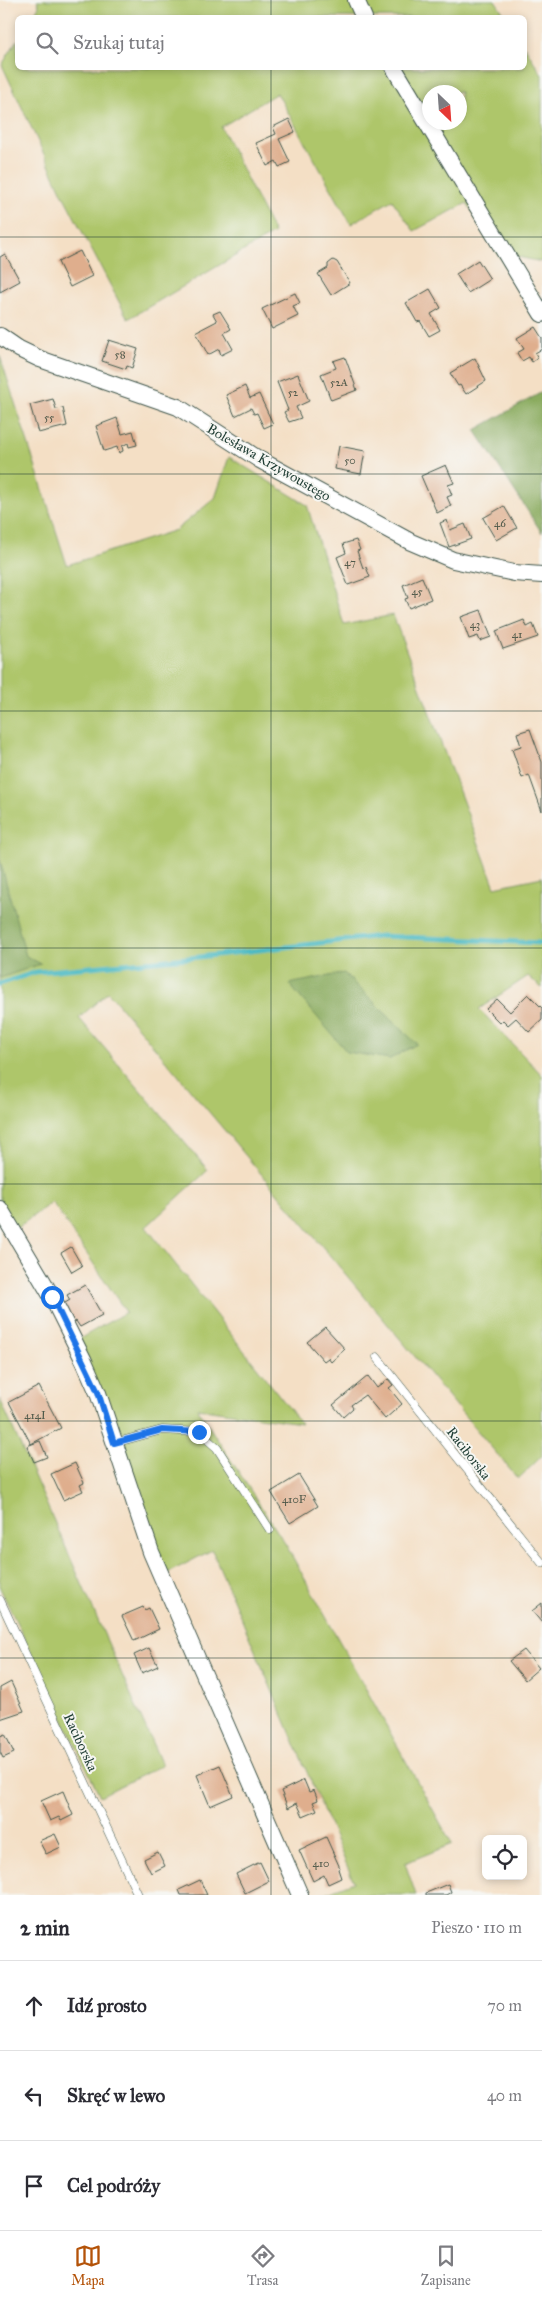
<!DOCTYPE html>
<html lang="pl">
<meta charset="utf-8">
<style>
:root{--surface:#fff;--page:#f7f7f7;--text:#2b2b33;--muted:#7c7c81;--line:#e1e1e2;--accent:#b45309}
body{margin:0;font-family:"IM FELL Great Primer",serif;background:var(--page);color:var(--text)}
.controls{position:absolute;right:15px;bottom:15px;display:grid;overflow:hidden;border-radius:8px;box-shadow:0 2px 8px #0003}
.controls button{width:45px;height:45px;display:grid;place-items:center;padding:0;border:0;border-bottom:1px solid var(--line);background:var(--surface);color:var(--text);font:25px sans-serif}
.compass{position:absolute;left:422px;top:85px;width:45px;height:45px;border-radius:50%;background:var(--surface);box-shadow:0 2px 8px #0003;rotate:155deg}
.stop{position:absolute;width:15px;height:15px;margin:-11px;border:4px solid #1a73e8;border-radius:50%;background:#fff}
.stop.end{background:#1a73e8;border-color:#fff;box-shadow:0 1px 5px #0008}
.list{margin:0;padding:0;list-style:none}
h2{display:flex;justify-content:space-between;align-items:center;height:65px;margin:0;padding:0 20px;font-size:21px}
h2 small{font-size:16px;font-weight:400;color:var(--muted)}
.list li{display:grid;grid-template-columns:32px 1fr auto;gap:15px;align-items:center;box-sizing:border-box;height:90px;padding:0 20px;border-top:1px solid var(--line)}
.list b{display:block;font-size:19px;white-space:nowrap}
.list em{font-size:16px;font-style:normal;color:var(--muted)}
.icon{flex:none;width:28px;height:28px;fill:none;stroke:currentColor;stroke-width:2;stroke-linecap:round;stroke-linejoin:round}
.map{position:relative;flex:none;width:542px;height:1895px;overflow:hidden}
.search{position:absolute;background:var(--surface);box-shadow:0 2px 8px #0003;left:15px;right:15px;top:15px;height:55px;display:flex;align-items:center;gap:12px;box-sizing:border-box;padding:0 18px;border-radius:8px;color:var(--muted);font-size:19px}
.sheet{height:335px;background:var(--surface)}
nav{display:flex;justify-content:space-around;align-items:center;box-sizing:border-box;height:70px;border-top:1px solid var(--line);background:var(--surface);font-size:14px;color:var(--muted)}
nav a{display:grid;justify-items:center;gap:2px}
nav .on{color:var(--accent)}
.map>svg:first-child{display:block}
.green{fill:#aec66b;stroke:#668250;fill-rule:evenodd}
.forest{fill:#8aab5f;stroke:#54744a}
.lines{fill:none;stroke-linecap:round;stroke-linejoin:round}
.stream{stroke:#4ab9c3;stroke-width:5}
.building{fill:#dfae8d}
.service-casing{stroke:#3f554a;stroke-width:9}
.minor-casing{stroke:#3f554a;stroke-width:18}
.service{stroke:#fff;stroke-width:8}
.minor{stroke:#fff;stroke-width:16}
.route{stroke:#1a73e8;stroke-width:6}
.grid{fill:none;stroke:#1f3d34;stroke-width:1;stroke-opacity:0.55}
.labels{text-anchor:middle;stroke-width:4;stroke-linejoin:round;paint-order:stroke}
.number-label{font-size:11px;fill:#4f594a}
.street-label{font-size:14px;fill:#1f3d34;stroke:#f6f6f2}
</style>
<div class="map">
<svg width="542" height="1895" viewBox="0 0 542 1895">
<rect width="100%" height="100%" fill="#f6f6f2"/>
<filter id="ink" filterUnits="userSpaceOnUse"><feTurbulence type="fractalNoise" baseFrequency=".02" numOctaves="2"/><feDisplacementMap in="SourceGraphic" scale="10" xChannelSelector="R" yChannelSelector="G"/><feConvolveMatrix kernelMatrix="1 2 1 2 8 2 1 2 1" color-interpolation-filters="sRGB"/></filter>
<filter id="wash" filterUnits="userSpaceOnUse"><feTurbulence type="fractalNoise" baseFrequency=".0096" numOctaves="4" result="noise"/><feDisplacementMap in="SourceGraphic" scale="20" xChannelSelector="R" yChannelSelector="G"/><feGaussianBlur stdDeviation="1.12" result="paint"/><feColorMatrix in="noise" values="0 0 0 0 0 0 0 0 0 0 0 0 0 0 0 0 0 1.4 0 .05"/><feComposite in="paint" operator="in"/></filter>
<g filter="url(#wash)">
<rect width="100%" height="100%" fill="#f4dfc5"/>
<!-- green -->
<path class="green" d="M 37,0 L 495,0 L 506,17 L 32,18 L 39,6 Z
M 17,40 L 18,68 L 524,68 L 525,47 L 542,75 L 542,262 L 518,257 L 508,271 L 467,203 L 414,231 L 392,200 L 351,224 L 277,93 L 221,127 L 274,233 L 128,319 L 64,197 L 2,65 ZM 430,92 L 460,92 L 460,122 L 430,122 Z
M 0,356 L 67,565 L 176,530 L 215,498 L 229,457 L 307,505 L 344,625 L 393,615 L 495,887 L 542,877 L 542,988 L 528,976 L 479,1009 L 542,1075 L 542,1456 L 518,1479 L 108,992 L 79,1018 L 208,1170 L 146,1227 L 301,1423 L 197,1408 L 286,1545 L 452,1844 L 405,1863 L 416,1895 L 320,1895 L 354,1882 L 212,1550 L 162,1576 L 74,1342 L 126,1312 L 52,1202 L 13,1231 L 0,1209 Z
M 0,1399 L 162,1765 L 100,1796 L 0,1588 Z"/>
<!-- forest -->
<path class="forest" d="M 542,392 L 542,533 L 475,430 Z
M 0,860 L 26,956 L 41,964 L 0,978 Z
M 344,973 L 417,1044 L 390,1059 L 347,1052 L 289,984 Z"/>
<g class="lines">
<!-- stream -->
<path class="stream" d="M 0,984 L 36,972 L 199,957 L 381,936 L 542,943"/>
</g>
<g id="blocks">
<!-- building -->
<path class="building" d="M 289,119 L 295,132 L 279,139 L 290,162 L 279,167 L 276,161 L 267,166 L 256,143 L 276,134 L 273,127 Z
M 80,251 L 92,276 L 70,287 L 58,262 Z
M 5,254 L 20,281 L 0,292 L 0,257 Z
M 333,260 L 337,262 L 350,283 L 331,295 L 318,274 L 328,268 L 328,264 Z
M 478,260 L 490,279 L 468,293 L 456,274 Z
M 430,289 L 441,308 L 431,314 L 440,330 L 429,336 L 420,321 L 417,322 L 406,303 Z
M 295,293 L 300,303 L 293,306 L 298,316 L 272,329 L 262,309 Z
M 220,311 L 231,329 L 224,333 L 233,349 L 221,355 L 219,349 L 208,355 L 196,332 L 217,321 L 213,314 Z
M 535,327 L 542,338 L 542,349 L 535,353 L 538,358 L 532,362 L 529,357 L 522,361 L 517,353 L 524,349 L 517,338 Z
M 109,340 L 138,349 L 132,368 L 127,366 L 126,369 L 102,361 Z
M 345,357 L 357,390 L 331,400 L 321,374 L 336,368 L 333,361 Z
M 475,358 L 486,381 L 466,394 L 460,385 L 458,386 L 450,373 Z
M 298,374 L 309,401 L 296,407 L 301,418 L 289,422 L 284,412 L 288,410 L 277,382 Z
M 245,386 L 250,398 L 259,394 L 273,424 L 264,428 L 257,413 L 254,414 L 251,408 L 235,416 L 226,395 Z
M 53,399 L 56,409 L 63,408 L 67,426 L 38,433 L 30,405 Z
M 117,418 L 122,434 L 133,431 L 137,445 L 129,447 L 128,443 L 122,446 L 123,451 L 119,453 L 117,447 L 104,451 L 96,426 Z
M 339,446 L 365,451 L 361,474 L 335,469 Z
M 446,465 L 454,483 L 448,485 L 452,495 L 447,497 L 451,506 L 437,513 L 421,476 Z
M 504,506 L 517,528 L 496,540 L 483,518 Z
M 447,520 L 450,530 L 465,524 L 471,539 L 449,547 L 440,523 Z
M 356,540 L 360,550 L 357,551 L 363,568 L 366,567 L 370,577 L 348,585 L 337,557 L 346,553 L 343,544 Z
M 422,577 L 431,599 L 409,608 L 405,599 L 408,598 L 403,585 Z
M 481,610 L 491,637 L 480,641 L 478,636 L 469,639 L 461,617 Z
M 524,620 L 527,627 L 533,624 L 538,637 L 503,649 L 496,631 Z
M 530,729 L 542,762 L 542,811 L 529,775 L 522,778 L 512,749 L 521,746 L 517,733 Z
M 528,994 L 542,1008 L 542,1020 L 529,1032 L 516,1018 L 508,1025 L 503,1020 L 500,1023 L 486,1009 L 497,999 L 510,1012 Z
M 71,1247 L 82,1266 L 72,1272 L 61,1253 Z
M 85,1285 L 102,1315 L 80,1327 L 76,1321 L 71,1324 L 60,1306 L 70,1300 L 67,1295 Z
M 325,1327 L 345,1349 L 331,1362 L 328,1358 L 324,1361 L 307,1342 Z
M 368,1376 L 377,1388 L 388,1379 L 393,1385 L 389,1388 L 402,1404 L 385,1419 L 365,1395 L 351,1405 L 353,1408 L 343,1417 L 333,1405 Z
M 39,1386 L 61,1428 L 31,1444 L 9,1402 Z
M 40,1441 L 47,1457 L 34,1462 L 27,1446 Z
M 75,1463 L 84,1483 L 80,1485 L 83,1491 L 63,1500 L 51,1474 Z
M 299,1475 L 318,1506 L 290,1523 L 271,1492 Z
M 542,1603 L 542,1623 L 532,1611 Z
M 143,1607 L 145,1610 L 149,1608 L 159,1629 L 134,1641 L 122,1616 Z
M 149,1648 L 158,1666 L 142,1673 L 134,1655 Z
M 524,1650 L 539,1668 L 525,1680 L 509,1661 Z
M 11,1682 L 24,1711 L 0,1719 L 0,1688 Z
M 5,1734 L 14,1753 L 3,1758 L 0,1752 L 0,1736 Z
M 220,1765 L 233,1796 L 210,1806 L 197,1775 Z
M 304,1780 L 309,1792 L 314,1790 L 318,1800 L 313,1802 L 317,1810 L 303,1816 L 297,1803 L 288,1808 L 281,1791 Z
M 63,1791 L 73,1815 L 61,1821 L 59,1817 L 50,1821 L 41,1801 Z
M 55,1834 L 61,1847 L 46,1854 L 39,1841 Z
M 326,1837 L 340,1868 L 338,1869 L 341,1878 L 328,1884 L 324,1875 L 313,1881 L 299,1850 Z
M 158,1852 L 165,1866 L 151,1873 L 144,1859 Z
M 260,1862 L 269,1881 L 245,1893 L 236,1874 Z
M 200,1880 L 207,1895 L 181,1895 L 179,1890 Z
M 448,1884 L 451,1892 L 446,1895 L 426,1895 L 426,1893 Z"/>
</g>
</g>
<g filter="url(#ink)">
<use href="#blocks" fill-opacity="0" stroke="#3f554a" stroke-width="1"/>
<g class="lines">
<defs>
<path id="service" d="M 377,1357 L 542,1563
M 114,1443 L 162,1430 L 199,1432 L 217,1448 L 270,1530
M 0,1600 L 138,1895"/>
<path id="minor" d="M 356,0 L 364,18
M 394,68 L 542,314
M 0,336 L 19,349 L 40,359 L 178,407 L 260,460 L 411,542 L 453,560 L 514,573 L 542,575
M 0,1209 L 52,1297 L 84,1361 L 98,1393 L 151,1552 L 300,1895"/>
</defs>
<!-- service casing -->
<use href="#service" class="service-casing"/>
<!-- minor casing -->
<use href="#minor" class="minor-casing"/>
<!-- service -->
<use href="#service" class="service"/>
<!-- minor -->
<use href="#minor" class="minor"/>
</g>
</g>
<g class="lines" filter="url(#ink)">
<!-- route -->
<path class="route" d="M 52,1297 L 98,1392 L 114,1443 L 162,1430 L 199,1432"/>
</g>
<!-- grid -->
<path class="grid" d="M 271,0 L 271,18M 271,68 L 271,1895M 0,237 L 542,237M 0,474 L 542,474M 0,711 L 542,711M 0,948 L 542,948M 0,1184 L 542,1184M 0,1421 L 542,1421M 0,1658 L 542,1658"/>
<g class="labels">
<!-- number labels -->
<g class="number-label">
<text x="120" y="358">58</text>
<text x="339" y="386">52A</text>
<text x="293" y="396">52</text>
<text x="49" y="421">55</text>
<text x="350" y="464">50</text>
<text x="500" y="527">46</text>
<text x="350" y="566">47</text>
<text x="417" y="595">45</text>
<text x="475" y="628">43</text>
<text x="517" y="638">41</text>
<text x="35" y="1419">414I</text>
<text x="294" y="1503">410F</text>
<text x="321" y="1867">410</text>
</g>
<!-- street labels -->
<g class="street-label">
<text transform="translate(269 462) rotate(30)" y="5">Bolesława Krzywoustego</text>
<text transform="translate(469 1453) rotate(52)" y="5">Raciborska</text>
<text transform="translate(81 1742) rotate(65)" y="5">Raciborska</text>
</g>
</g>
</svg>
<div class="controls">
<button><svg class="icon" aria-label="locate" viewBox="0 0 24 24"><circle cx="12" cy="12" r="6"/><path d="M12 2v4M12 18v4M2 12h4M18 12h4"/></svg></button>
</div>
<svg class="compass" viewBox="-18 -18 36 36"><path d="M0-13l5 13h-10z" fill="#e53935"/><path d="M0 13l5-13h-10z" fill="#7c7c81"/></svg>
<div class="stop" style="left:52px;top:1297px"></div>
<div class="stop end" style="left:199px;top:1432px"></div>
<div class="search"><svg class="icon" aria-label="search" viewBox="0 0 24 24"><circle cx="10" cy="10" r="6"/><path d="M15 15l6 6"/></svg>Szukaj tutaj</div>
</div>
<section class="sheet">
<h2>2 min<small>Pieszo · 110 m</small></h2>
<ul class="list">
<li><svg class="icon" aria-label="ahead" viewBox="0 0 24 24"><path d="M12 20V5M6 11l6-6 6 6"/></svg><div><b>Idź prosto</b></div><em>70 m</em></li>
<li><svg class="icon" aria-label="left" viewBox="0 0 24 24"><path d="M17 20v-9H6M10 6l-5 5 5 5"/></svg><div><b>Skręć w lewo</b></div><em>40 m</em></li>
<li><svg class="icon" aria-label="arrive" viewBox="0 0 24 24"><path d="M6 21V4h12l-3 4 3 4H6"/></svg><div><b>Cel podróży</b></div></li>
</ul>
</section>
<nav>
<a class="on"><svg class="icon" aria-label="map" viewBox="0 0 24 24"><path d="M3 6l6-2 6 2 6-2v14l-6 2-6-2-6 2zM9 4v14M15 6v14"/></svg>Mapa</a>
<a><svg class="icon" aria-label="directions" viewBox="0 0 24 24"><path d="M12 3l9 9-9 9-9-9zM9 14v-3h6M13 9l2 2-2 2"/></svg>Trasa</a>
<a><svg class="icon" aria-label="saved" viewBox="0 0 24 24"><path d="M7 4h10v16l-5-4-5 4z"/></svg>Zapisane</a>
</nav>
